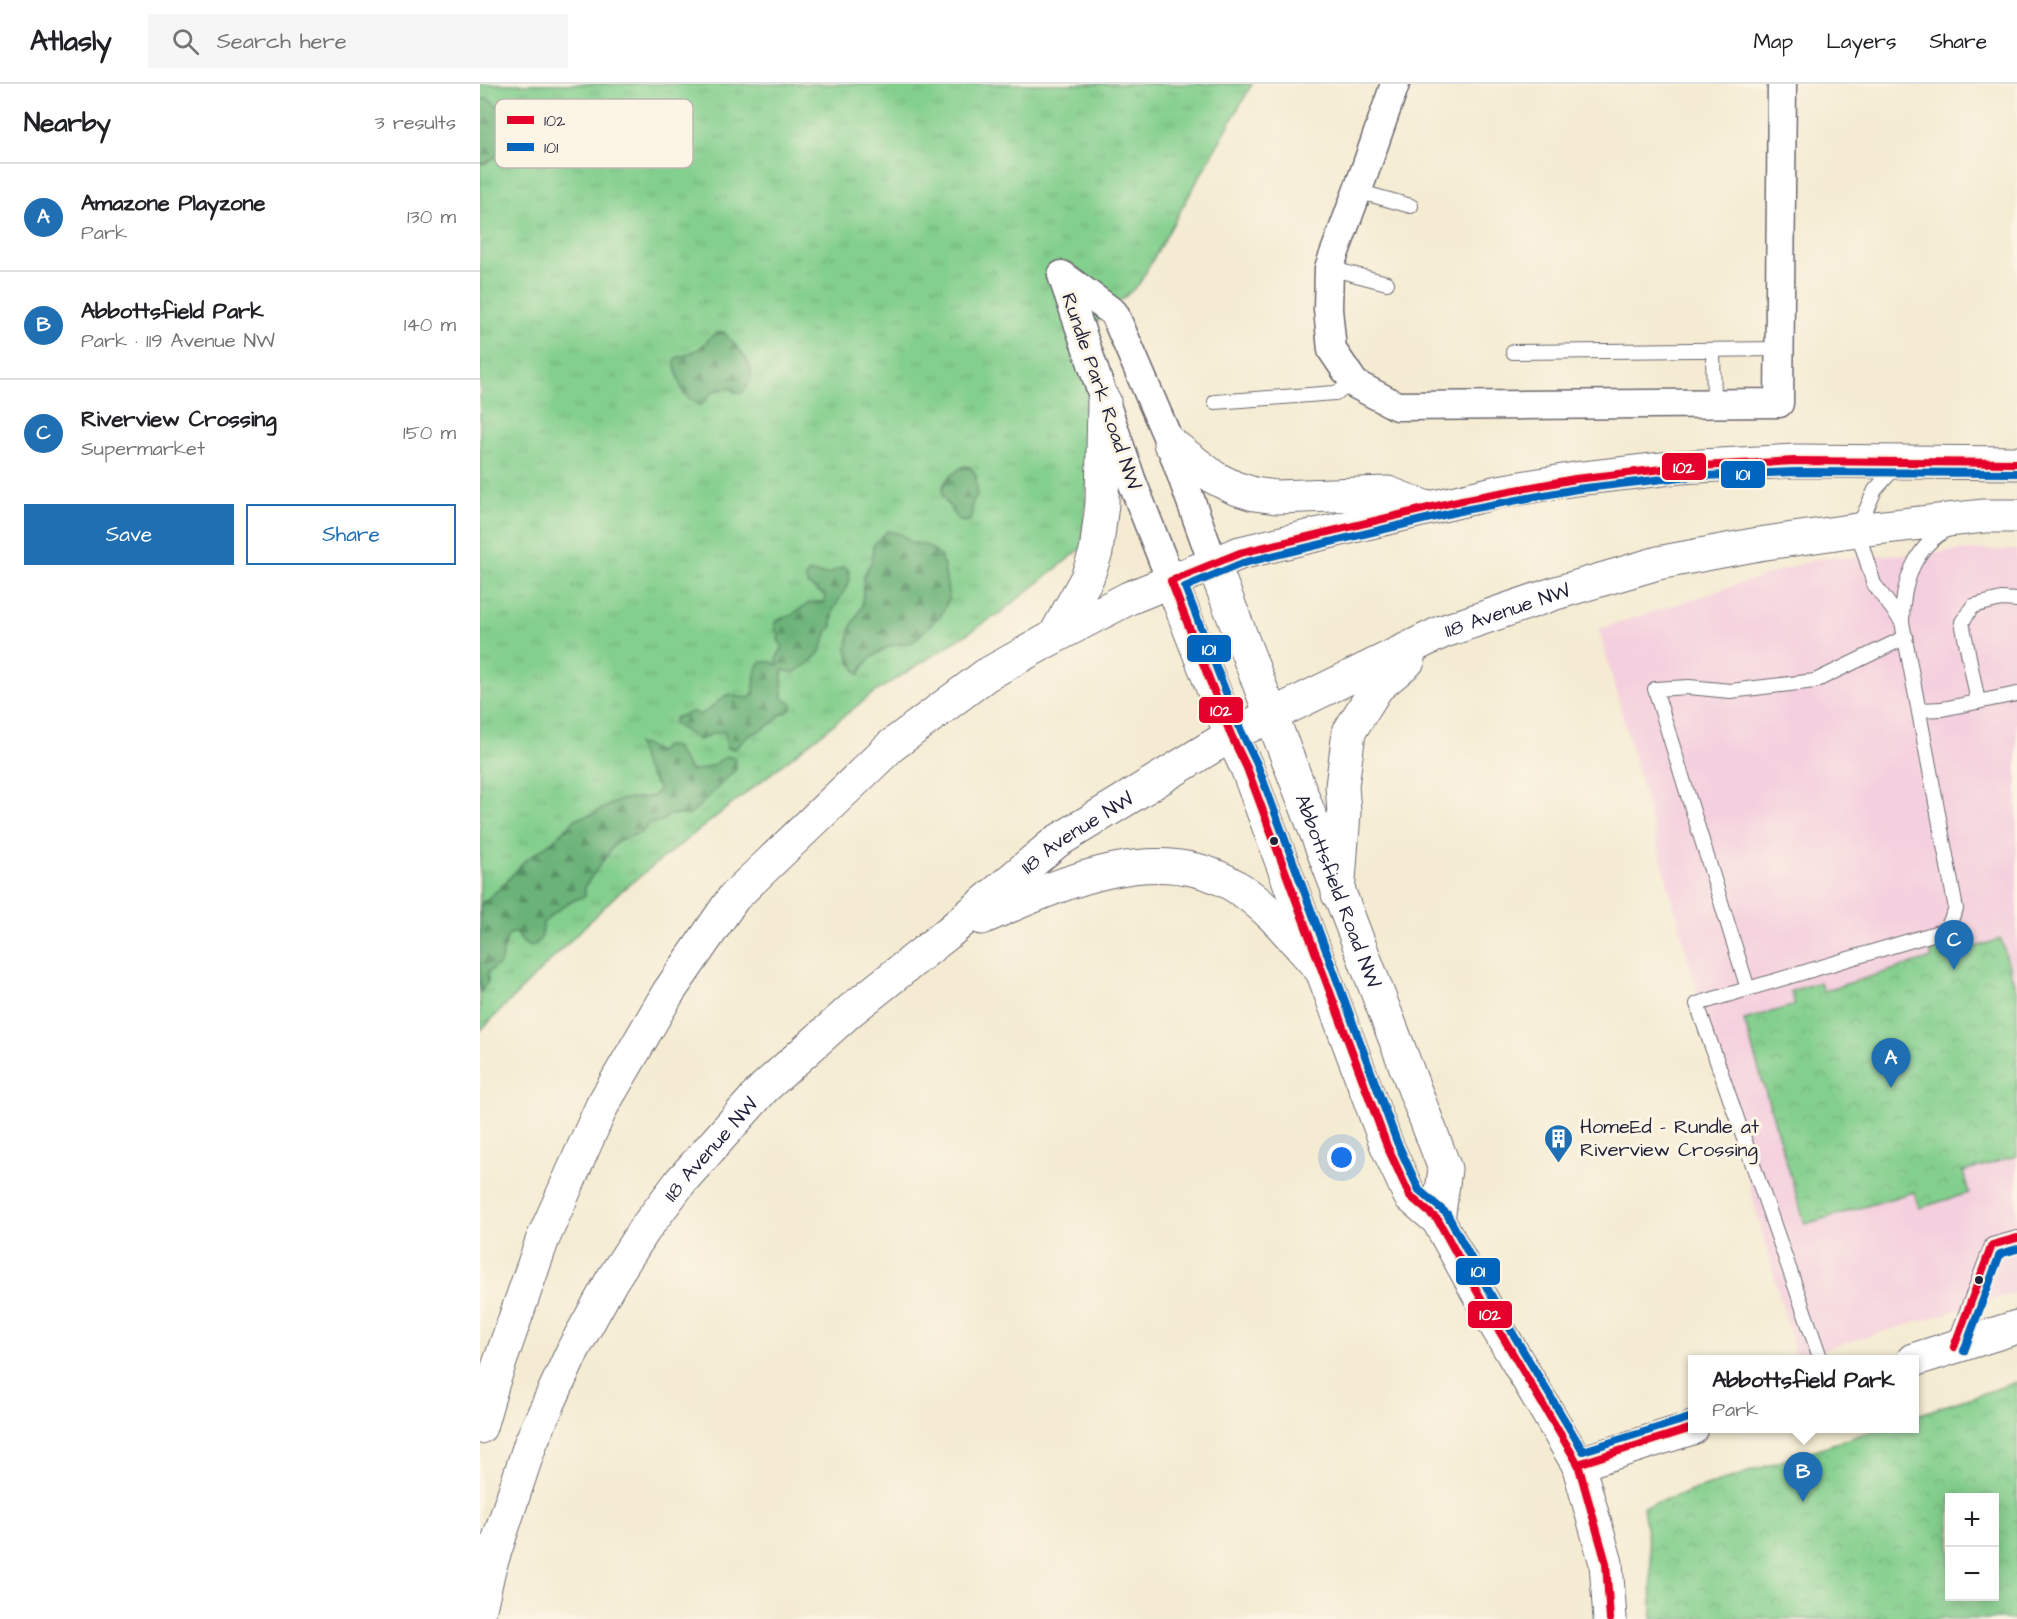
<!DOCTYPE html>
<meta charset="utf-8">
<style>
:root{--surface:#fff;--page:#f6f6f6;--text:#202124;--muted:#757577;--line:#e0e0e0;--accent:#1f6fb2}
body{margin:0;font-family:"Architects Daughter",sans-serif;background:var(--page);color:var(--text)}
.controls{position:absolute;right:18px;bottom:18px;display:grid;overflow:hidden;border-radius:0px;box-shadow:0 3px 15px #0003}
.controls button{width:54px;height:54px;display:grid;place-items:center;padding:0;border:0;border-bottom:2px solid var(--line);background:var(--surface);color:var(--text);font:30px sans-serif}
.you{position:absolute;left:862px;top:1074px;width:21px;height:21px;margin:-15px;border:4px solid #fff;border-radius:50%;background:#1a73e8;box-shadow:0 0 0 9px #1a73e833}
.badge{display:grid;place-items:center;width:39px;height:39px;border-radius:50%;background:var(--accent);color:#fff;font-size:20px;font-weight:700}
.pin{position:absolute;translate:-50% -50px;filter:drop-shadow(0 2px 3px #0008)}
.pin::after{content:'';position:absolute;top:32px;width:21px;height:18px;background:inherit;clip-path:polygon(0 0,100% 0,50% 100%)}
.popup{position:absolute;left:1208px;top:1271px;width:231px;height:78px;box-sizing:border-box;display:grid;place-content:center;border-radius:0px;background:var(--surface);filter:drop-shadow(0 2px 4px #0005);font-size:20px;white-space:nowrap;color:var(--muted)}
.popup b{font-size:22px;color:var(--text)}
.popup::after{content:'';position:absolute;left:50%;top:100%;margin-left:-12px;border:12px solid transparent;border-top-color:var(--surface)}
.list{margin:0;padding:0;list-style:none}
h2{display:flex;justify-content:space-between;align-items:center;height:78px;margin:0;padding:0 24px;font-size:26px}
h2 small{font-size:20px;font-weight:400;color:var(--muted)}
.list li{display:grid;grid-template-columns:39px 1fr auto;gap:18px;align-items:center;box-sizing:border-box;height:108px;padding:0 24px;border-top:2px solid var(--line)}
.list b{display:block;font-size:22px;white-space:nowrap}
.list p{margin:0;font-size:20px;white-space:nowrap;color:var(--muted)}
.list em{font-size:20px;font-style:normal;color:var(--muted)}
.actions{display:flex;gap:12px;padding:18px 24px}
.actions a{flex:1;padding:14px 0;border:2px solid var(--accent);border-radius:0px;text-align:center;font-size:21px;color:var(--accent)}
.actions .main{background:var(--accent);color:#fff}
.icon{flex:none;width:33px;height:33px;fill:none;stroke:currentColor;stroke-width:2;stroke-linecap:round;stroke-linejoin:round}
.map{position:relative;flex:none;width:1537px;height:1535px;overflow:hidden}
header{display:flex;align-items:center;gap:36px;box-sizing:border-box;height:84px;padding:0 30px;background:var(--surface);border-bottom:2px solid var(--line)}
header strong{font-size:28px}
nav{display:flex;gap:33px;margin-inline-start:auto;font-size:21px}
.search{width:420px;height:54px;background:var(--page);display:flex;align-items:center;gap:15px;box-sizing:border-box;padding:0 21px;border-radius:0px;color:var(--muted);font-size:22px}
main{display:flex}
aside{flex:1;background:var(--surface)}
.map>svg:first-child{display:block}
.built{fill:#f4cfde}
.grass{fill:url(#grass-tufts);stroke:#527864;stroke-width:1.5}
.forest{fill:url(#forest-firs);stroke:#466a5a;stroke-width:1.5}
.park{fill:url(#park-crowns);stroke:#527864;stroke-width:1.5;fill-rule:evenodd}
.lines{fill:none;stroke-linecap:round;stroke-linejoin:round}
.service-casing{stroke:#6c6870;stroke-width:16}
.minor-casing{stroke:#6c6870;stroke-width:31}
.tertiary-casing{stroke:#6c6870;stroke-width:35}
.secondary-casing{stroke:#6c6870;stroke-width:35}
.service{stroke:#fff;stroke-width:14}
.minor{stroke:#fff;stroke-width:28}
.tertiary{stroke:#fff;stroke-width:33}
.secondary{stroke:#fff;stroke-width:33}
.bus-1-casing{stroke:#fcf5e5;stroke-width:12}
.bus-2-casing{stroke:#fcf5e5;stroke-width:12}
.bus-1{stroke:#e4002b;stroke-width:8}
.bus-2{stroke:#0065bd;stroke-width:8}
.bus-dot{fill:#22223b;stroke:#fcf5e5;stroke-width:2}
.labels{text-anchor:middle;stroke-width:6;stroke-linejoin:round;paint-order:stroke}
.street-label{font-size:20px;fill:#22223b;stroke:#fcf5e5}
.poi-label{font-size:20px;fill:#22223b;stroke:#fcf5e5;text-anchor:start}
.key{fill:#fcf5e5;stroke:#bbb6b2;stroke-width:1.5}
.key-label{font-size:16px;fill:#22223b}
.line-badge{stroke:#fcf5e5;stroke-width:2}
.badge-label{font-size:16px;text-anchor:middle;font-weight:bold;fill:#fff}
</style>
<header>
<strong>Atlasly</strong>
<div class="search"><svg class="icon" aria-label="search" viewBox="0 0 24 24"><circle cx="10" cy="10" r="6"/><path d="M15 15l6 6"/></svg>Search here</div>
<nav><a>Map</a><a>Layers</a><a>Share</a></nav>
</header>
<main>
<aside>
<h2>Nearby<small>3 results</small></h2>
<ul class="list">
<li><span class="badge">A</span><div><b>Amazone Playzone</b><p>Park</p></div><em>130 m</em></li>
<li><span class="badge">B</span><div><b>Abbottsfield Park</b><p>Park · 119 Avenue NW</p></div><em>140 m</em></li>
<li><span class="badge">C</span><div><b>Riverview Crossing</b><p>Supermarket</p></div><em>150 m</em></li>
</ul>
<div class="actions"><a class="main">Save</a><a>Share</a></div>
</aside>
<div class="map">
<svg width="1537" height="1535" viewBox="0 0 1537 1535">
<defs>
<pattern id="grass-tufts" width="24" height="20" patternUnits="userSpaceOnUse" patternTransform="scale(1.5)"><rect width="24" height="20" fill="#83cf8d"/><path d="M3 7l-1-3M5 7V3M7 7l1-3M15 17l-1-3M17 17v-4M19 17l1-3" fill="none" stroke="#71b17b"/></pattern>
<pattern id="forest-firs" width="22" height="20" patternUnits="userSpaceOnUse" patternTransform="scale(1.5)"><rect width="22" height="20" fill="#6ab278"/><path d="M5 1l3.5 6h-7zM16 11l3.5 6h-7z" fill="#579064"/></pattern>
<pattern id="park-crowns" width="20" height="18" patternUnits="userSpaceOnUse" patternTransform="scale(1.5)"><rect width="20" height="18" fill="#83cf8d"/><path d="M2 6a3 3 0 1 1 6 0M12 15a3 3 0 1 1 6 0" fill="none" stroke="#71b17b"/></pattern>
</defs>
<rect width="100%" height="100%" fill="#fcf5e5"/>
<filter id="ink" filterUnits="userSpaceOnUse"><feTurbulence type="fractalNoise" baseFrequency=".0167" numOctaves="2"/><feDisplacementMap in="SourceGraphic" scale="12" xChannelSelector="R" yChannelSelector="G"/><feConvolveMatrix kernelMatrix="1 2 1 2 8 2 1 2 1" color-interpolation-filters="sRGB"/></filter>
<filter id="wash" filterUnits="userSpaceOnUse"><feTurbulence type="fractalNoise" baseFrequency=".008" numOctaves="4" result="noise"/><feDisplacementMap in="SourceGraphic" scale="24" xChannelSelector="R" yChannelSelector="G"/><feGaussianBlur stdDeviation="1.35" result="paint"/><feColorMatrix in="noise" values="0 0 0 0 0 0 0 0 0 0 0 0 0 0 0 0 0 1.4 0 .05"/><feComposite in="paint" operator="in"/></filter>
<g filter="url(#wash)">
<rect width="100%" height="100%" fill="#f4ebd2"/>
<!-- built -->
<path class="built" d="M 1496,466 L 1537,466 L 1537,1209 L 1316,1273 L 1119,545 L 1337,475 Z"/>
<!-- grass -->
<path class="grass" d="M 0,0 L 772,0 L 659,200 L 609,245 L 612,313 L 603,463 L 520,529 L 392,610 L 136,811 L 0,947 Z"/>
<!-- forest -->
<path class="forest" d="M 8,14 L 18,22 L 21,35 L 25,41 C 38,40 47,32 59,32 L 66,49 L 71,49 L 78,44 L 88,50 L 87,55 L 76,66 L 67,70 C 63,60 60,52 49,51 L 47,57 L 44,58 L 34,53 L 29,64 L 6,79 L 0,80 L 0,15 Z
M 244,248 C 259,267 285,285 262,309 L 254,308 L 253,305 C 231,305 234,307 221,321 C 202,313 203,310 198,292 C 196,285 193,282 196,274 C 204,273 213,268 220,264 C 230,257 228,249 244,248 Z
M 484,382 L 490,383 L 496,391 L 497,411 L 492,419 L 492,433 L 489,437 L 483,438 L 477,435 C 475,427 470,424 466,418 C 455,400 471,391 484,382 Z
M 407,447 L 421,450 L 432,459 L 448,462 L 459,471 L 464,482 L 469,515 L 462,529 L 433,558 L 409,562 L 392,573 L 384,582 L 379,591 L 370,578 L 367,564 L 371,543 L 382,522 L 384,491 L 392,477 L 393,462 Z
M 363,483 L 368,485 L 370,496 L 353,527 L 352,542 L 348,547 L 340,568 L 329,579 L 314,589 L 303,586 L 302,591 L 303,614 L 312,620 L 311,624 L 307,628 L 300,631 L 294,638 L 281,646 L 268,652 L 255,665 L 247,664 L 245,648 C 230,647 230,654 218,656 L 194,640 L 195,634 L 214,627 L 218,631 C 230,629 237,615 249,610 L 258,613 L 268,614 L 273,611 L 276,585 L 281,578 L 290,578 L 298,581 L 297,573 L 303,563 L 298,556 L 299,550 L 295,545 L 295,538 C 301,533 307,534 313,530 C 325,522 329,516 345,518 L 345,511 L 328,501 L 325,494 L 328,489 L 347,490 Z
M 157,660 L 165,661 L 178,668 L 185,662 L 195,663 L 210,687 C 225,686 235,680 247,672 L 255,674 L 256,685 L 210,731 L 189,731 L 181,738 L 169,739 L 162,748 L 137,757 L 105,802 L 105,812 C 89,817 75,827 63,839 C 63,851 62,858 50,863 L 43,859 L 36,848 L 28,851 L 20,880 L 8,888 L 8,897 L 0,909 L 0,821 L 20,804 L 46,776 L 74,756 L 97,734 L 113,730 L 129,721 L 144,715 L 172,713 L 179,706 L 164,682 Z"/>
<!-- park -->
<path class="park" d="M 1521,855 L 1537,910 L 1537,1072 L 1483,1088 L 1489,1109 L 1439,1124 L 1434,1108 L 1325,1140 L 1264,936 L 1315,921 L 1311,907 L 1340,898 L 1343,907 L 1452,874 L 1449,864 L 1476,856 L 1480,868 Z
M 1537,1298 L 1537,1535 L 1172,1535 L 1171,1479 L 1163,1423 L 1398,1345 L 1434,1344 L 1434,1332 ZM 1470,1414 L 1514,1414 L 1514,1512 L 1470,1512 Z"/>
</g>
<g filter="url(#ink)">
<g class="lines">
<defs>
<path id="service" d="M 877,107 L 931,122
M 849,184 L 907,199
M 1233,266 L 1234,320
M 1033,268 L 1300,265
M 735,318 L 855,309 L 875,300
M 1417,381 L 1395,406 L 1377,446 L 1394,500 L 1422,538
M 1498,618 L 1482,538 L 1493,522 L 1521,515 L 1537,516
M 1440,626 L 1462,625 L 1537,610
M 1268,905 L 1175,605 L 1209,603 L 1250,607 L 1335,597 L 1426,553
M 1474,1261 L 1512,1161 L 1537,1154
M 1341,1276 L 1217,920 L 1466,846 L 1476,825 L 1422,538 C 1422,501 1433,462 1470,444"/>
<path id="minor" d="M 915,0 L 884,89 L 849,184 L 848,225 L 852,266 L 875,300 L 917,322 L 1299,319 L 1302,0
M 691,497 L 651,395 L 582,191 L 634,229 L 690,359 L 733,479"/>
<g id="tertiary">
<path id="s1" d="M 733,479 L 965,1085 L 958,1136"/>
<path d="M 691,497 L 751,651 L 767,684 L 907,1062 L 930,1112 L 958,1136 L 1014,1238 L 1098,1380 L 1126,1479 L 1130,1535"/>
<path d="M 1433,1276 L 1537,1243"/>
<path d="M 1098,1380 L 1212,1344"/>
</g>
<g id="secondary">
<path d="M 690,359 L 735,394 L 755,404 L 774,410 L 796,413 L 908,409 L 947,424"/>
<path d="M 574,553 L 607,494 L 616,468 L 622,420 L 624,317"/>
<path d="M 858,810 L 864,728 L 862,702 L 869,648 L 897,603 L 928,577"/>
<path d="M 502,834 C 578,801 675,754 755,802 C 790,823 816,858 843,888"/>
<path d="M 0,1343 L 13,1298 L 62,1157 L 122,1022 L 188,909 L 254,813 L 411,662 L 506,591 L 574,553 L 649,514 L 760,469 L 1018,408 L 1095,395 L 1200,383 L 1315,377 L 1537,379"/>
<path id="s2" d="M 0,1525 L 9,1485 L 51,1358 L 94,1264 L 132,1196 L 164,1146 L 201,1097 L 284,1004 L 371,926 L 468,849 L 576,758 L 751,651 L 962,548 L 1076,509 L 1178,479 L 1279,460 L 1377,446 L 1504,432 L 1537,432"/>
</g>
</defs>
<!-- service casing -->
<use href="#service" class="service-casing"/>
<!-- minor casing -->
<use href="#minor" class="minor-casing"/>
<!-- tertiary casing -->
<use href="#tertiary" class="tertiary-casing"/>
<!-- secondary casing -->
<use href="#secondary" class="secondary-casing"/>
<!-- service -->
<use href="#service" class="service"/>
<!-- minor -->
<use href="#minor" class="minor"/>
<!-- tertiary -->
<use href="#tertiary" class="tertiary"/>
<!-- secondary -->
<use href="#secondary" class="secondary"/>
<defs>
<path id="bus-1" d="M 1474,1263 L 1512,1161 L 1537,1154
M 1098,1380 L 1212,1344
M 1130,1535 L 1126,1479 L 1098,1380 L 1014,1238 L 958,1136 L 930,1112 L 907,1062 L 767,684 L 751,651 L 691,497 L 760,469 L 982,416 L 1095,395 L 1200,383 L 1315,377 L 1537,379"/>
<path id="bus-2" d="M 1484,1267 L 1520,1170 L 1537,1165
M 1209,1334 L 1103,1367 L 1023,1233 L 967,1130 L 939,1106 L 917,1058 L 777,680 L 761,647 L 705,503 L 763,479 L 984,426 L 1097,405 L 1201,393 L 1315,388 L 1537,389"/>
</defs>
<!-- bus-1 casing -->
<use href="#bus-1" class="bus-1-casing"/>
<!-- bus-2 casing -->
<use href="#bus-2" class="bus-2-casing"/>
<!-- bus-1 -->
<use href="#bus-1" class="bus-1"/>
<!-- bus-2 -->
<use href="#bus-2" class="bus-2"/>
</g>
</g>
<!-- icons -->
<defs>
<symbol id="building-pin" viewBox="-11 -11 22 30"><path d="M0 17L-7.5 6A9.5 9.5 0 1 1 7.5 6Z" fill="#1f6fb2" stroke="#fcf5e5"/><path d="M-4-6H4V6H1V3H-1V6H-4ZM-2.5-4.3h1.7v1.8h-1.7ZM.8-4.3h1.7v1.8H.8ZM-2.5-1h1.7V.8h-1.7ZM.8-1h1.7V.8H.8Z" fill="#fff"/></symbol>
</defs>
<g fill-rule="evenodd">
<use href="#building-pin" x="1062" y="1038" width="33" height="45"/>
</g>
<!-- markers -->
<g class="bus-dot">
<circle cx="794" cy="757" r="5"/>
<circle cx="1499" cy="1196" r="5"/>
</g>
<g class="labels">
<!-- street labels -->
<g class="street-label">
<text transform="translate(622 307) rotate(71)" y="7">Rundle Park Road NW</text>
<text dy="7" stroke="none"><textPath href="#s2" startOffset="1492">118 Avenue NW</textPath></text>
<text dy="7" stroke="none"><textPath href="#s2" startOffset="1006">118 Avenue NW</textPath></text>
<text dy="7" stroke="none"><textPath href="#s1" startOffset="351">Abbottsfield Road NW</textPath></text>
<text dy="7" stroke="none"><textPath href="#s2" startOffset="520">118 Avenue NW</textPath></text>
</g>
<!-- poi labels -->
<g class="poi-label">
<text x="1100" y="1049">HomeEd - Rundle at<tspan x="1100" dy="23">Riverview Crossing</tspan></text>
</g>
</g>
<!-- legend -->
<rect x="15" y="15" width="198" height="69" rx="9" class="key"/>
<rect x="27" y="32" width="27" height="8" fill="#e4002b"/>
<rect x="27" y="59" width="27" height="8" fill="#0065bd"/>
<g class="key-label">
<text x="64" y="42">102</text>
<text x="64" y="69">101</text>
</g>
<g class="line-badge">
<rect x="1181" y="368" width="46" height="29" rx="6" fill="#e4002b"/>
<rect x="1240" y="376" width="46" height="29" rx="6" fill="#0065bd"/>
<rect x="706" y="550" width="46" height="29" rx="6" fill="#0065bd"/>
<rect x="718" y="612" width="46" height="28" rx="6" fill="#e4002b"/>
<rect x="975" y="1173" width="46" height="29" rx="6" fill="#0065bd"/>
<rect x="987" y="1216" width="46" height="29" rx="6" fill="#e4002b"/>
</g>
<g class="badge-label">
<text x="1204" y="389">102</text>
<text x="1263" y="396">101</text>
<text x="729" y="571">101</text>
<text x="741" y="632">102</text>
<text x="998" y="1193">101</text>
<text x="1010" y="1236">102</text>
</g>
</svg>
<div class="controls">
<button>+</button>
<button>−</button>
</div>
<div class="you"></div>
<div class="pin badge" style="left:1411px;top:1004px">A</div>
<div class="pin badge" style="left:1323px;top:1418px">B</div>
<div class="popup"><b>Abbottsfield Park</b>Park</div>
<div class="pin badge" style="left:1474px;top:886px">C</div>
</div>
</main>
